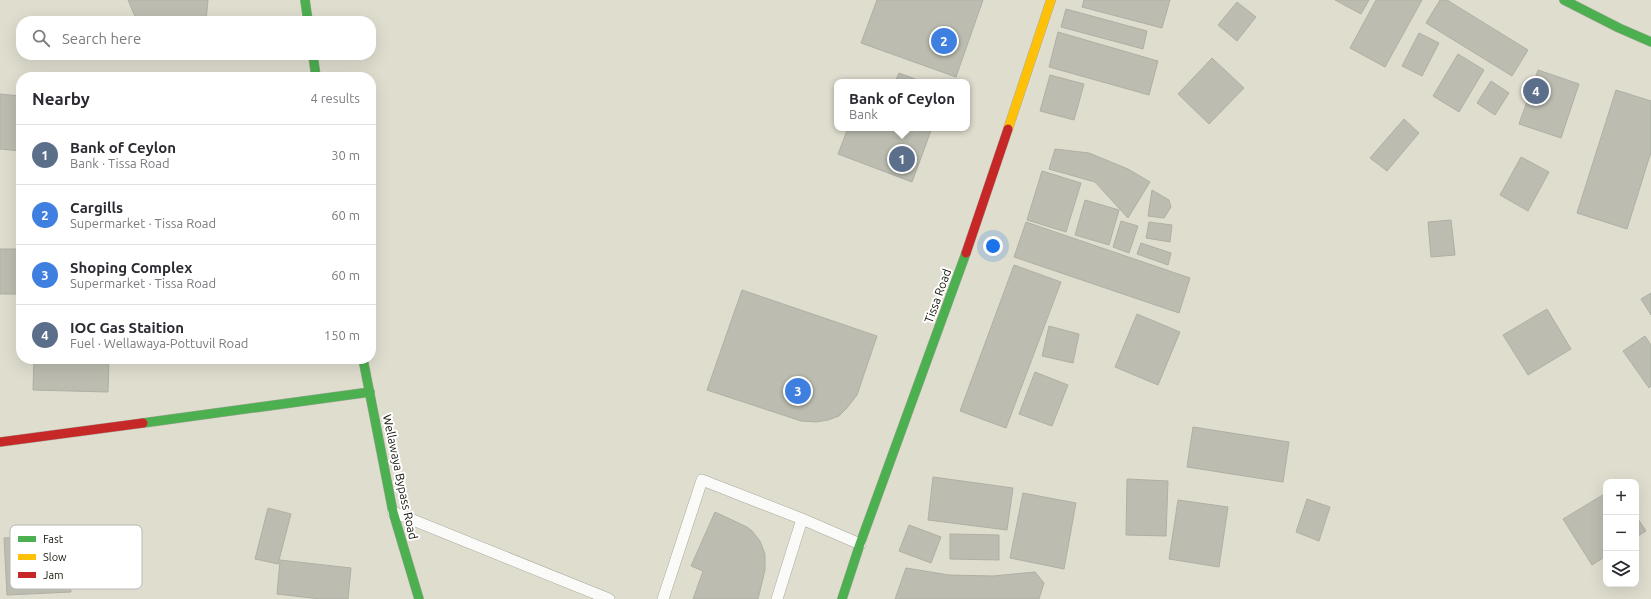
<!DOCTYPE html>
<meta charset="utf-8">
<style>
:root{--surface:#fff;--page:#f2f2f3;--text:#2b2b33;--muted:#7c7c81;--line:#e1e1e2;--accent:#1a73e8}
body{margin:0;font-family:Ubuntu,sans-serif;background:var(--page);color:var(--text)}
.controls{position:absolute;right:12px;bottom:12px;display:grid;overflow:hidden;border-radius:8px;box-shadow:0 4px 16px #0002}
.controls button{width:36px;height:36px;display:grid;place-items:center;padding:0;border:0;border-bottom:1px solid var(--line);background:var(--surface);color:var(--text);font:20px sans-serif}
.you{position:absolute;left:993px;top:246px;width:14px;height:14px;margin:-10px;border:3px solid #fff;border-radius:50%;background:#1a73e8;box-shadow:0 0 0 6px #1a73e833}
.badge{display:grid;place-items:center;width:26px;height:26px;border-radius:50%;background:var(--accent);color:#fff;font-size:13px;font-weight:700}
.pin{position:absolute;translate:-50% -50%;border:2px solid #fff;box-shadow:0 1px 4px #0006}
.popup{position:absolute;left:834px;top:79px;width:136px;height:52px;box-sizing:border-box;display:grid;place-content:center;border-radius:8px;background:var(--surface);filter:drop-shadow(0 1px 3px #0005);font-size:13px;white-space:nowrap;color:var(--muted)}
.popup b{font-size:15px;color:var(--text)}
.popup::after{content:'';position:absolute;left:50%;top:100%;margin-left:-8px;border:8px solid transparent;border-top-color:var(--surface)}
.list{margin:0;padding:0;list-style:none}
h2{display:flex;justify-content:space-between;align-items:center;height:52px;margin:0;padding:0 16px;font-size:17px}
h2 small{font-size:13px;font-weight:400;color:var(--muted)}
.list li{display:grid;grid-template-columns:26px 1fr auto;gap:12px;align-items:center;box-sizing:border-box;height:60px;padding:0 16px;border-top:1px solid var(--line)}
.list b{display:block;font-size:15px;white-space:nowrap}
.list p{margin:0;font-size:13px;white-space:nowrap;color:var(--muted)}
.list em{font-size:13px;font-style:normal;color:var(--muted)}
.icon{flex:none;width:22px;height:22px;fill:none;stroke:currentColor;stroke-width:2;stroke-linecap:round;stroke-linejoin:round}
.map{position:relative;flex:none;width:1651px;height:599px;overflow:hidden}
.search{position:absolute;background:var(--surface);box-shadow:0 4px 16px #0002;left:16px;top:16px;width:360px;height:44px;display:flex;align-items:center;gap:10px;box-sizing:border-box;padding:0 14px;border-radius:16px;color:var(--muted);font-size:15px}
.panel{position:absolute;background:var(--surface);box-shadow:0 4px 16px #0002;left:16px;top:72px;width:360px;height:292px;border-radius:16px}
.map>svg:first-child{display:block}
.building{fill:#bcbdb0;stroke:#afafa4}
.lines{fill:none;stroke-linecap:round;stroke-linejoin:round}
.lane-casing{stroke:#aaa89c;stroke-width:12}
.fast-casing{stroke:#aaa89c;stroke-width:10}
.slow-casing{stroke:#aaa89c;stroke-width:10}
.jam-casing{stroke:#aaa89c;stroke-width:10}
.lane{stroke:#fafaf8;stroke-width:11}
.fast{stroke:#4caf50;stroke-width:9}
.slow{stroke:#ffc107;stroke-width:9}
.jam{stroke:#c62828;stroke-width:9}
.labels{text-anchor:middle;stroke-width:4;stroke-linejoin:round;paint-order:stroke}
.street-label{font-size:12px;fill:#15140a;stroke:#fff}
.key{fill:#fff;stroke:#b9b8b6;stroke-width:1}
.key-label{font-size:11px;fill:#15140a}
</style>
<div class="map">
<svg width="1651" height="599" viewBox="0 0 1651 599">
<rect width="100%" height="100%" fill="#dfddce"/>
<!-- building -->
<path class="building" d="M 128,0 L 208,0 L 206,21 L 137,21 Z
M 877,0 L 983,0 L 956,77 L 861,43 Z
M 1084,0 L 1170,0 L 1162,28 L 1082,7 Z
M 1335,0 L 1369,0 L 1361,14 Z
M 1376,0 L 1422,0 L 1385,67 L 1350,48 Z
M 1440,0 L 1447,0 L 1528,50 L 1512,76 L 1426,23 Z
M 1237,2 L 1256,17 L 1237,41 L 1218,25 Z
M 1066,9 L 1147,31 L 1143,49 L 1061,27 Z
M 1058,32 L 1158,61 L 1149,95 L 1049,67 Z
M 1419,33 L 1439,43 L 1422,76 L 1402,66 Z
M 1458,54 L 1484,70 L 1459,112 L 1433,96 Z
M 1212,58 L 1244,88 L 1209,124 L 1178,94 Z
M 1538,70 L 1579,84 L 1561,138 L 1519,124 Z
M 899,73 L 923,82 L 895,82 Z
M 1050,75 L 1084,84 L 1074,120 L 1040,111 Z
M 1491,81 L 1509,93 L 1495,115 L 1477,103 Z
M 1616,90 L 1651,101 L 1651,152 L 1627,229 L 1577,213 Z
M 0,94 L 21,96 L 21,151 L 0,149 Z
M 1404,119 L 1419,133 L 1387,171 L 1370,158 Z
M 848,128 L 932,128 L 912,182 L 838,154 Z
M 1055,149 L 1089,153 L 1128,169 L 1150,182 L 1128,218 L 1095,182 L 1049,169 Z
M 1521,157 L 1549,172 L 1528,211 L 1500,195 Z
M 1042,171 L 1081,183 L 1066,232 L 1027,220 Z
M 1152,190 L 1169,200 L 1171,207 L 1164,218 L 1148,216 Z
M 1085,200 L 1119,210 L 1109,245 L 1075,235 Z
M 1451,220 L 1455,255 L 1431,257 L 1428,222 Z
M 1121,221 L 1138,226 L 1129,253 L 1113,247 Z
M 1026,222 L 1190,278 L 1179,313 L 1014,257 Z
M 1149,222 L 1172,225 L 1170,242 L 1146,238 Z
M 1141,243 L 1171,253 L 1168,265 L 1137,254 Z
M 0,249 L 21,249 L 21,294 L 0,294 Z
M 1014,265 L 1061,282 L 1006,428 L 960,411 Z
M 742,290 L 877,336 L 857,395 L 847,408 L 839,416 L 828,420 L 816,422 L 801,421 L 707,390 Z
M 1651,293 L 1651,315 L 1641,299 Z
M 1547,309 L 1571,349 L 1528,375 L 1503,335 Z
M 1137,314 L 1180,332 L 1158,385 L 1115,367 Z
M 1049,326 L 1079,334 L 1073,363 L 1042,356 Z
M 1645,336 L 1651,345 L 1651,386 L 1649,388 L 1623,351 Z
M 34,359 L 109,359 L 108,392 L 33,390 Z
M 1035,372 L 1068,385 L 1052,426 L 1019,414 Z
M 1193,427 L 1289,442 L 1283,482 L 1187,467 Z
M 933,477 L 1013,488 L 1007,530 L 928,520 Z
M 1127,479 L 1168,481 L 1166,536 L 1126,535 Z
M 1023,493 L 1076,503 L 1064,569 L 1010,558 Z
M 1606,493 L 1606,556 L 1592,565 L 1563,519 Z
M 1307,499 L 1330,507 L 1319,541 L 1296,532 Z
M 1178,500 L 1228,507 L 1219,567 L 1169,559 Z
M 268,508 L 291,514 L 278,564 L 255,559 Z
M 715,512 L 747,527 L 752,531 L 760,541 L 765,554 L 765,570 L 758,599 L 693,599 L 703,571 L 691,566 Z
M 1636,516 L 1646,531 L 1636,537 Z
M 909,525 L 941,537 L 931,563 L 899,551 Z
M 950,534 L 999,535 L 999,560 L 950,559 Z
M 68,535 L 71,592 L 7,595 L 4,538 Z
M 280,560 L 351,568 L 348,599 L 320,599 L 277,594 Z
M 906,568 L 949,575 L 993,576 L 1035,572 L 1044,583 L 1039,599 L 895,599 Z"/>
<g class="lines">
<defs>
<path id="lane" d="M 393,512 L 609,599
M 802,519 L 860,544
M 663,599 L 702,480 L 802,519 L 777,599"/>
<path id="fast" d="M 305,0 L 308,21
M 1564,0 L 1619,28 L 1651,42
M 313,55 L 316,77
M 363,359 L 393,512 L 419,599
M 143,423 L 370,392
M 842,599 L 860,544 L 966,253"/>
<path id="slow" d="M 1008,129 L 1051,0"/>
<path id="jam" d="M 966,253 L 1008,129
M 0,442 L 143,423"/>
</defs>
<!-- lane casing -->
<use href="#lane" class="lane-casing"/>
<!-- fast casing -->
<use href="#fast" class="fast-casing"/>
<!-- slow casing -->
<use href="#slow" class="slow-casing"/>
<!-- jam casing -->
<use href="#jam" class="jam-casing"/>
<!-- lane -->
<use href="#lane" class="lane"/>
<!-- fast -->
<use href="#fast" class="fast"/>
<!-- slow -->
<use href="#slow" class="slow"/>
<!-- jam -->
<use href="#jam" class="jam"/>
</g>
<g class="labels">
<!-- street labels -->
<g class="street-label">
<text transform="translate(938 296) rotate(-70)" y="4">Tissa Road</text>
<text transform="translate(400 477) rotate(78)" y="4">Wellawaya Bypass Road</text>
</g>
</g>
<!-- legend -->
<rect x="10" y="525" width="132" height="64" rx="6" class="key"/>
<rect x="18" y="536" width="18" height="6" fill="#4caf50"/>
<rect x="18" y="554" width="18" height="6" fill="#ffc107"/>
<rect x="18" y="572" width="18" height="6" fill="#c62828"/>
<g class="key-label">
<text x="43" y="543">Fast</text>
<text x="43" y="561">Slow</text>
<text x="43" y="579">Jam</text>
</g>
</svg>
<div class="controls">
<button>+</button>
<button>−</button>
<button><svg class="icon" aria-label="layers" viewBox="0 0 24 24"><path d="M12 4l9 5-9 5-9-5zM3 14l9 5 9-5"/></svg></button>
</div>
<div class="you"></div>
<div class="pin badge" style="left:902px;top:159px;background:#5c6f8a">1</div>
<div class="popup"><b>Bank of Ceylon</b>Bank</div>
<div class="pin badge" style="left:944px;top:41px;background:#3f7fe0">2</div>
<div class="pin badge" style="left:798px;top:391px;background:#3f7fe0">3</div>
<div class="pin badge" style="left:1536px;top:91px;background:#5c6f8a">4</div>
<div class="search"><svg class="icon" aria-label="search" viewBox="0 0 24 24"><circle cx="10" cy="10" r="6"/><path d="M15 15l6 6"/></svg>Search here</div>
<section class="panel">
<h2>Nearby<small>4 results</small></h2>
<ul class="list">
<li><span class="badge" style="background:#5c6f8a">1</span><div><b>Bank of Ceylon</b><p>Bank · Tissa Road</p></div><em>30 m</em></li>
<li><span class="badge" style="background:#3f7fe0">2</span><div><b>Cargills</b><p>Supermarket · Tissa Road</p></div><em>60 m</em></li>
<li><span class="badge" style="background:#3f7fe0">3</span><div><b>Shoping Complex</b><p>Supermarket · Tissa Road</p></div><em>60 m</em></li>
<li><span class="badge" style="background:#5c6f8a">4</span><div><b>IOC Gas Staition</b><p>Fuel · Wellawaya-Pottuvil Road</p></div><em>150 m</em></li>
</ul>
</section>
</div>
